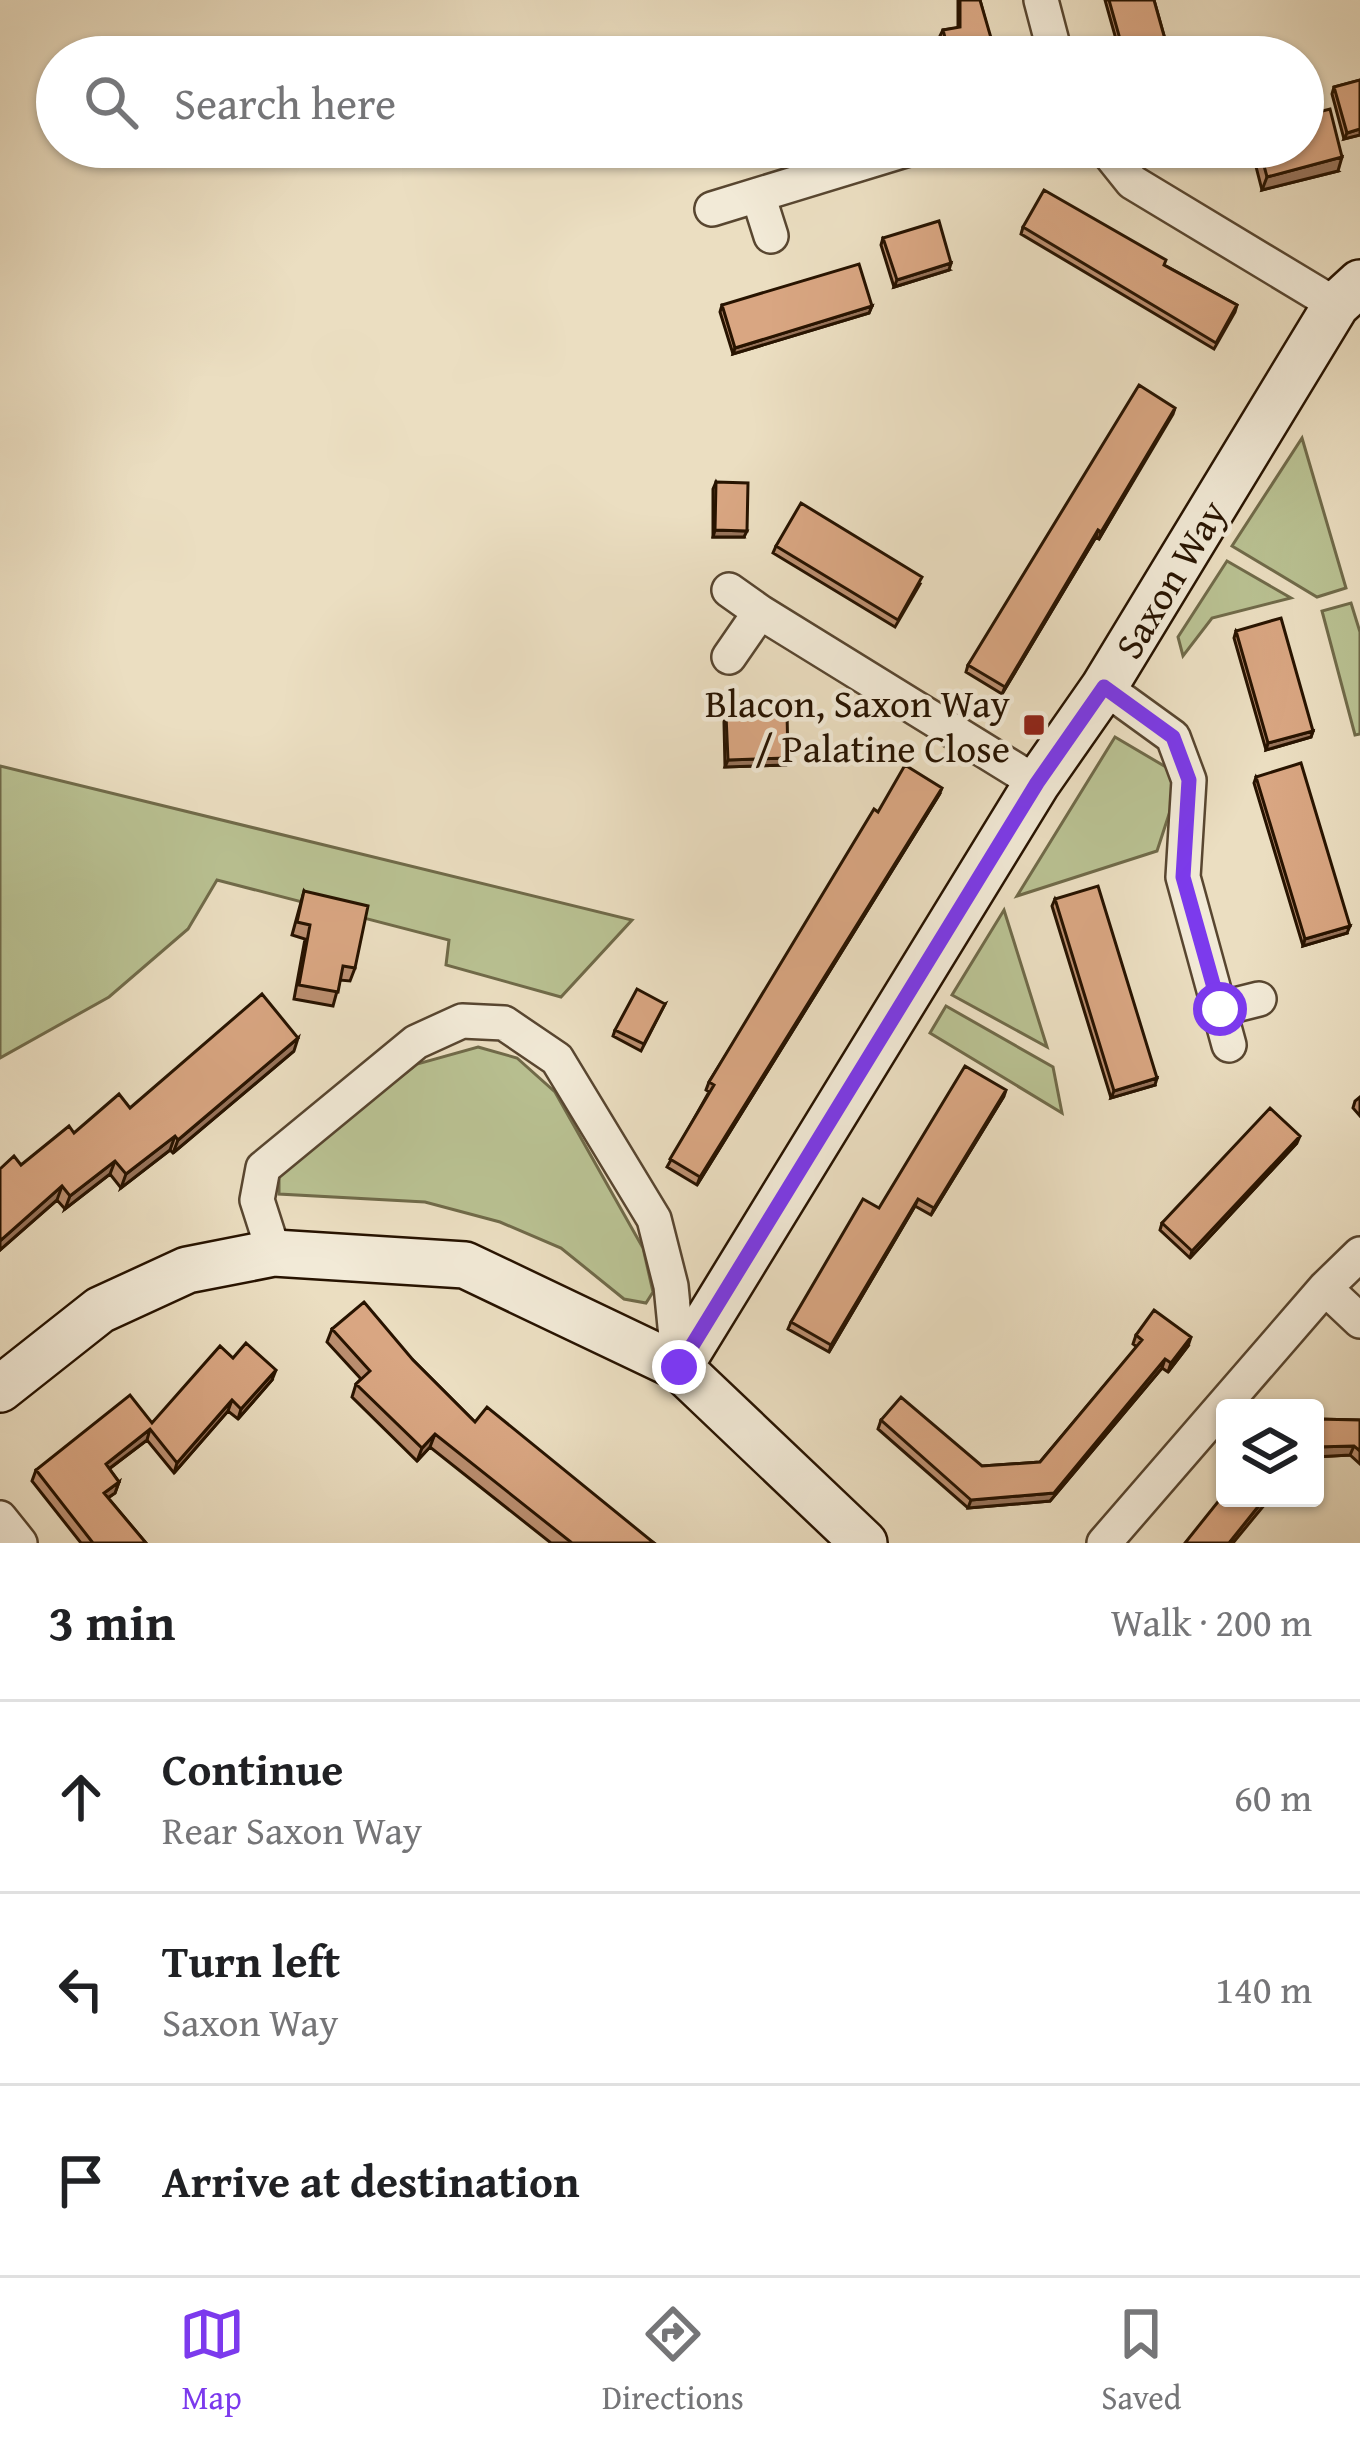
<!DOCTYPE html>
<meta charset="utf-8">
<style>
:root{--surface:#fff;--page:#f2f2f2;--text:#202124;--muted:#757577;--line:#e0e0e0;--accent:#7c3aed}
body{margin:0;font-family:"Gentium Book Plus",serif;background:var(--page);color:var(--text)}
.controls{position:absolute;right:36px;bottom:36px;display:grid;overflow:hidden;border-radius:12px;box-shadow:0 3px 9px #0004}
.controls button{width:108px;height:108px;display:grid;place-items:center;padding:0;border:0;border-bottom:3px solid var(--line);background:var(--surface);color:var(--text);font:60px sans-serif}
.stop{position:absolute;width:36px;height:36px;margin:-27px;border:9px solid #7c3aed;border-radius:50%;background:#fff}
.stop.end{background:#7c3aed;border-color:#fff;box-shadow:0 3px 12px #0008}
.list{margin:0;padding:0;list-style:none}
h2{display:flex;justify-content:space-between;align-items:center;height:156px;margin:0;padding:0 48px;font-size:51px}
h2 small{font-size:39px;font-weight:400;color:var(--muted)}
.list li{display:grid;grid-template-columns:78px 1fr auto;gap:36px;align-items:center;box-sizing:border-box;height:192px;padding:0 48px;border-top:3px solid var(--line)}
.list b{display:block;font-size:45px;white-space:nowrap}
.list p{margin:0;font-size:39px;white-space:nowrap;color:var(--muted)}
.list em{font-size:39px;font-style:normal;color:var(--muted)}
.icon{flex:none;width:66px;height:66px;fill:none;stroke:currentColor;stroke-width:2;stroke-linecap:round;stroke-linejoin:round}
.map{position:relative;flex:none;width:1360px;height:1543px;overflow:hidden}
.search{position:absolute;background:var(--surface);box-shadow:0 3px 9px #0004;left:36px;right:36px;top:36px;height:132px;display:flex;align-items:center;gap:30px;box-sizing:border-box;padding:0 42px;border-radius:66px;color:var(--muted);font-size:45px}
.sheet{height:732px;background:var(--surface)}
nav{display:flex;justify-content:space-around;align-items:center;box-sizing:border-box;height:168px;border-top:3px solid var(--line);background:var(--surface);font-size:33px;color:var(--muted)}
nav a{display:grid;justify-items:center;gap:6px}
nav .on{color:var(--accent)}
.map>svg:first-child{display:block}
.green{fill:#b9c192;stroke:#706a49;stroke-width:3}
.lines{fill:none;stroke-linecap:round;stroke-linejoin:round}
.street-casing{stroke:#584630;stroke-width:38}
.secondary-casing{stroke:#271300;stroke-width:50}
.street{stroke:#f2ead7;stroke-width:33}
.secondary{stroke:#f2ead7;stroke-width:45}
.wall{fill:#bb8f70;stroke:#271300;stroke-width:3}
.shaded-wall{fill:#98745b;stroke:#271300;stroke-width:3}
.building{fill:#d9a682;stroke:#271300;stroke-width:3}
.route{stroke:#7c3aed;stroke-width:15}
.poi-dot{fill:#8f2418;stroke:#f2ead7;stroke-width:4.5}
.labels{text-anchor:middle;stroke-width:9;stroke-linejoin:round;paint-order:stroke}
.street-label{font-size:39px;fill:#271300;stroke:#f2ead7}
.poi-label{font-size:39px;fill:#271300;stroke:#f2ead7;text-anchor:end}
</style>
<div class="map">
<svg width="1360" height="1543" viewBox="0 0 1360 1543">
<rect width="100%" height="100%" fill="#ebdec1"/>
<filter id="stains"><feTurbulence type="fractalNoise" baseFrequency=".00167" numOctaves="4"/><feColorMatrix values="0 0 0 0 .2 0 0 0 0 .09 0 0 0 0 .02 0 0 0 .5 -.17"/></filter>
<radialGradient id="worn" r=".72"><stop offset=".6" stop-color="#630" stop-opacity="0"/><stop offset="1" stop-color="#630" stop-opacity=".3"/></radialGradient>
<!-- green -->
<path class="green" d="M 1302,438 L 1346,588 L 1317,597 L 1232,546 Z
M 1227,561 L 1291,598 L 1212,618 L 1183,656 L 1178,637 Z
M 1351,603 L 1360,632 L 1360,734 L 1355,735 L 1322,611 Z
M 1115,737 L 1171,770 L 1174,799 L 1157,851 L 1017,896 Z
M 0,766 L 632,920 L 561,997 L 446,965 L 449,940 L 217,880 L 188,929 L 109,997 L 0,1058 Z
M 1004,910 L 1047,1047 L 952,995 Z
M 946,1006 L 1053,1067 L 1062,1113 L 930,1033 Z
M 478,1047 L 517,1058 L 555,1092 L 643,1248 L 653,1292 L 646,1303 L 624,1299 L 561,1248 L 500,1222 L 425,1202 L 279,1194 L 279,1172 L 417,1064 Z"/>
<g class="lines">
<defs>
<path id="street" d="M 1041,0 L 1056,57
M 1104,147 L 1132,182 L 1336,305
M 758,195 L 771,236
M 712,209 L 915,147
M 729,590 L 760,612 L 729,657
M 760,612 L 1037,783
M 1104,687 L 1173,737 L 1189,780 L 1183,877 L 1229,1045
M 1219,1009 L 1259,999
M 274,1253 L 257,1200 L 263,1168 L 416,1042 L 462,1021 L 504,1023 L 557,1059 L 654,1219 L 671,1286 L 679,1367
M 1325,1288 L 1360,1321
M 0,1518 L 20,1543
M 1104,1543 L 1325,1288 L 1360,1254"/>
<path id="secondary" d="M 679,1367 L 1037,783 L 1104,687 L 1336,305 L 1360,283
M 0,1389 L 100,1310 L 187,1270 L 274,1253 L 465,1265 L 679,1367 L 864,1543"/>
</defs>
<!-- street casing -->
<use href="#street" class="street-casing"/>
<!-- secondary casing -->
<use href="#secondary" class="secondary-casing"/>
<!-- street -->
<use href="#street" class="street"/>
<!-- secondary -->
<use href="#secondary" class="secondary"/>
</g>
<!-- wall -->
<path class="wall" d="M 958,0 L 980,0 L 995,57 L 946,57 L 940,36 L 943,30 L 958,28 Z
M 1105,0 L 1154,0 L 1170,57 L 1121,57 Z
M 1360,80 L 1360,135 L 1344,139 L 1332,94 L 1334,87 Z
M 1251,147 L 1303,147 L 1338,171 L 1262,190 Z
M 1023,227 L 1164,265 L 1237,305 L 1235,312 L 1214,349 L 1021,234 Z
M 883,238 L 949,270 L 894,287 L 881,245 Z
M 722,305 L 872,306 L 869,313 L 733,354 L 720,312 Z
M 1175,408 L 1099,539 L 1096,537 L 1002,694 L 966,672 L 968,665 Z
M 716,482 L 744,537 L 713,537 L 713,489 Z
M 776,546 L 920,584 L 895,627 L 773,553 Z
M 1236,631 L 1313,731 L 1311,737 L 1266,750 L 1234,638 Z
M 726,715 L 788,758 L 786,765 L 725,767 L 724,722 Z
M 1256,777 L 1347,933 L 1303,946 L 1254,783 Z
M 939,795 L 697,1185 L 667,1167 L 709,1092 L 706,1090 L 709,1082 L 878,812 Z
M 304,891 L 355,968 L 350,981 L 340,980 L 333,1006 L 294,999 L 305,939 L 292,935 Z
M 1055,899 L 1155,1085 L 1111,1098 L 1052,906 Z
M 665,1004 L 641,1051 L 613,1036 L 615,1030 Z
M 294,1051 L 173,1153 L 170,1150 L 121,1188 L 110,1174 L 65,1209 L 57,1200 L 0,1250 L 0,1169 L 21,1165 L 74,1133 L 130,1108 Z
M 1004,1096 L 931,1215 L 915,1206 L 829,1352 L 788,1329 L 791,1322 L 879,1208 Z
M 1360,1097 L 1360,1116 L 1353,1108 L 1355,1101 Z
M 1297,1143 L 1190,1258 L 1160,1230 L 1162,1223 Z
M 332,1329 L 413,1360 L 475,1422 L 654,1543 L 551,1543 L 430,1447 L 417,1461 L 352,1397 L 356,1384 L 361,1379 L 327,1342 Z
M 1136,1335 L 1188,1346 L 1168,1372 L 1162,1368 L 1050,1501 L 968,1508 L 878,1429 L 881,1420 L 982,1466 L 1040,1462 L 1137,1347 L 1133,1344 Z
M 233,1358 L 272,1380 L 238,1419 L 228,1411 L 174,1473 L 147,1440 L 109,1469 L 119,1482 L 115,1493 L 108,1498 L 146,1543 L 81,1543 L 32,1481 L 36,1470 L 152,1423 Z
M 1315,1419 L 1360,1420 L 1360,1464 L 1350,1455 L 1315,1457 Z"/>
<!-- shaded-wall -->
<path class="shaded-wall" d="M 1360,129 L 1360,135 L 1344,139 L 1347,133 Z
M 1342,157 L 1338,171 L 1262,190 L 1267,177 Z
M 951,263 L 949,270 L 894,287 L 897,280 Z
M 872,306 L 869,313 L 733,354 L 735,348 Z
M 1175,408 L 1173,414 L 1099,539 L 1101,532 Z
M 715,530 L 747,531 L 744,537 L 713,537 Z
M 1098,530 L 1096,537 L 1002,694 L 1005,687 Z
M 1313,731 L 1311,737 L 1266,750 L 1268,743 Z
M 788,758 L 786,765 L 725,767 L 728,760 Z
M 942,788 L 939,795 L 697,1185 L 700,1177 Z
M 1350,926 L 1347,933 L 1303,946 L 1305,939 Z
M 298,1038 L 294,1051 L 173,1153 L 178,1140 Z
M 1157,1078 L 1155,1085 L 1111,1098 L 1114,1091 Z
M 1006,1090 L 1004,1096 L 931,1215 L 934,1208 Z
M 175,1136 L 170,1150 L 121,1188 L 126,1174 Z
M 1300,1136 L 1297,1143 L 1190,1258 L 1192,1251 Z
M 115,1161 L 110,1174 L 65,1209 L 70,1196 Z
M 62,1186 L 57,1200 L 0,1250 L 0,1241 Z
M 918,1199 L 915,1206 L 829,1352 L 831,1345 Z
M 1191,1337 L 1188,1346 L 1168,1372 L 1171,1363 Z
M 1165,1359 L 1162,1368 L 1050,1501 L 968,1508 L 971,1500 L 1054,1493 Z
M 276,1370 L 272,1380 L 238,1419 L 241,1409 Z
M 232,1400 L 228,1411 L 174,1473 L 177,1463 Z
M 150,1429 L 147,1440 L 102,1474 L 106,1464 Z
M 435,1434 L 430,1447 L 417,1461 L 422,1448 Z
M 1354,1446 L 1350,1455 L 1315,1457 L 1315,1447 Z
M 119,1482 L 115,1493 L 100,1503 L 104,1493 Z
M 1265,1498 L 1270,1498 L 1233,1543 L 1229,1543 Z"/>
<!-- building -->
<path class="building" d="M 960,0 L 980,0 L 996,55 L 950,57 L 943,30 L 960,27 Z
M 1109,0 L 1154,0 L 1170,57 L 1125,57 Z
M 845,50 L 848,57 L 823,57 Z
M 1360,80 L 1360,129 L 1347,133 L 1334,87 Z
M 1330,109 L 1342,157 L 1267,177 L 1259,147 L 1303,147 L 1303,116 Z
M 1044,190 L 1166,260 L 1164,265 L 1237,305 L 1216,343 L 1023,227 Z
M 939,221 L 951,263 L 897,280 L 883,238 Z
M 859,264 L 872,306 L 735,348 L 722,305 Z
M 1139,385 L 1175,408 L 1101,532 L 1098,530 L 1005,687 L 968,665 Z
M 716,482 L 748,483 L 747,531 L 715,530 Z
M 801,503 L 922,577 L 898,620 L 776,546 Z
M 1281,618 L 1313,731 L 1268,743 L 1236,631 Z
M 787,713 L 788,758 L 728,760 L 726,715 Z
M 1301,763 L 1350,926 L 1305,939 L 1256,777 Z
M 905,765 L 942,788 L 700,1177 L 670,1159 L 714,1085 L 709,1082 L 874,809 L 878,812 Z
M 1098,886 L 1157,1078 L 1114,1091 L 1055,899 Z
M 304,891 L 368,906 L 355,968 L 343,966 L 338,992 L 299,985 L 310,925 L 297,922 Z
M 637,989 L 665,1004 L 644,1044 L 615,1030 Z
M 262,994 L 298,1038 L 178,1140 L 175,1136 L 126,1174 L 115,1161 L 70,1196 L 62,1186 L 0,1241 L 0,1169 L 14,1156 L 21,1165 L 69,1126 L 74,1133 L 119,1094 L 130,1108 Z
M 965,1066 L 1006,1090 L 934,1208 L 918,1199 L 831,1345 L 791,1322 L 863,1199 L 879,1208 Z
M 1270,1108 L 1300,1136 L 1192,1251 L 1162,1223 Z
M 364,1302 L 413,1360 L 475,1422 L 487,1407 L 654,1543 L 572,1543 L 435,1434 L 422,1448 L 356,1384 L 370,1371 L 332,1329 Z
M 1154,1310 L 1191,1337 L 1171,1363 L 1165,1359 L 1054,1493 L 971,1500 L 881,1420 L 901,1397 L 982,1466 L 1040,1462 L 1142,1340 L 1136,1335 Z
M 246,1343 L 276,1370 L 241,1409 L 232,1400 L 177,1463 L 150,1429 L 106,1464 L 119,1482 L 104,1493 L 146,1543 L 93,1543 L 36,1470 L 130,1395 L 152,1423 L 220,1346 L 233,1358 Z
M 1315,1419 L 1360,1420 L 1360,1451 L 1354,1446 L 1315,1447 Z
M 1225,1493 L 1225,1498 L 1265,1498 L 1229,1543 L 1185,1543 Z"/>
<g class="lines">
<!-- route -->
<path class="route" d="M 679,1367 L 1037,783 L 1104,687 L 1173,737 L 1189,780 L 1183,877 L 1220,1009"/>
</g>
<!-- markers -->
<rect class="poi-dot" x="1022" y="713" width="24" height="24" rx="6"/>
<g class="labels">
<!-- street labels -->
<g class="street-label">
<text transform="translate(1170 579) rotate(-59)" y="14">Saxon Way</text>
</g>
<!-- poi labels -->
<g class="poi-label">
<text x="1010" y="717">Blacon, Saxon Way<tspan x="1010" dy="45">/ Palatine Close</tspan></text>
</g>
</g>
<rect width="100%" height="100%" filter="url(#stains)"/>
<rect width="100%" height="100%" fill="url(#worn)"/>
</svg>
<div class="controls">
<button><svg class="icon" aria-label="layers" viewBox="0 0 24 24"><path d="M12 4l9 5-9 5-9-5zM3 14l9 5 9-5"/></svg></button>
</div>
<div class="stop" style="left:1220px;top:1009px"></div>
<div class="stop end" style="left:679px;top:1367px"></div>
<div class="search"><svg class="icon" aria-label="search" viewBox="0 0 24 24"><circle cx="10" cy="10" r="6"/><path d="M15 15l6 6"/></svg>Search here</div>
</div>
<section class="sheet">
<h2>3 min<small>Walk · 200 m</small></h2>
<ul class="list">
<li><svg class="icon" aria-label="ahead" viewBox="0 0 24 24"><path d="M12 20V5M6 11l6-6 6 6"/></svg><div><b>Continue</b><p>Rear Saxon Way</p></div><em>60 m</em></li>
<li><svg class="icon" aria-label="left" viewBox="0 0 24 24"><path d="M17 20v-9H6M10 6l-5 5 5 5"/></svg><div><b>Turn left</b><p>Saxon Way</p></div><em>140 m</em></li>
<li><svg class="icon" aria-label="arrive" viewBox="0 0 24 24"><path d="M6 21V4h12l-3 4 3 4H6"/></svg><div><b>Arrive at destination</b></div></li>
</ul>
</section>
<nav>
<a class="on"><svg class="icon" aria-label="map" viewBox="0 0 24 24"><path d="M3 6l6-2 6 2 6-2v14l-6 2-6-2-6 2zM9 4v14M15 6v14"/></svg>Map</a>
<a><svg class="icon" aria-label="directions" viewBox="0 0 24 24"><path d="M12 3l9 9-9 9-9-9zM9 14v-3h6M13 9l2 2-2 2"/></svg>Directions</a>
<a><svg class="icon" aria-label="saved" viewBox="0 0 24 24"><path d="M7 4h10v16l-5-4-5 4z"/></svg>Saved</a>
</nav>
